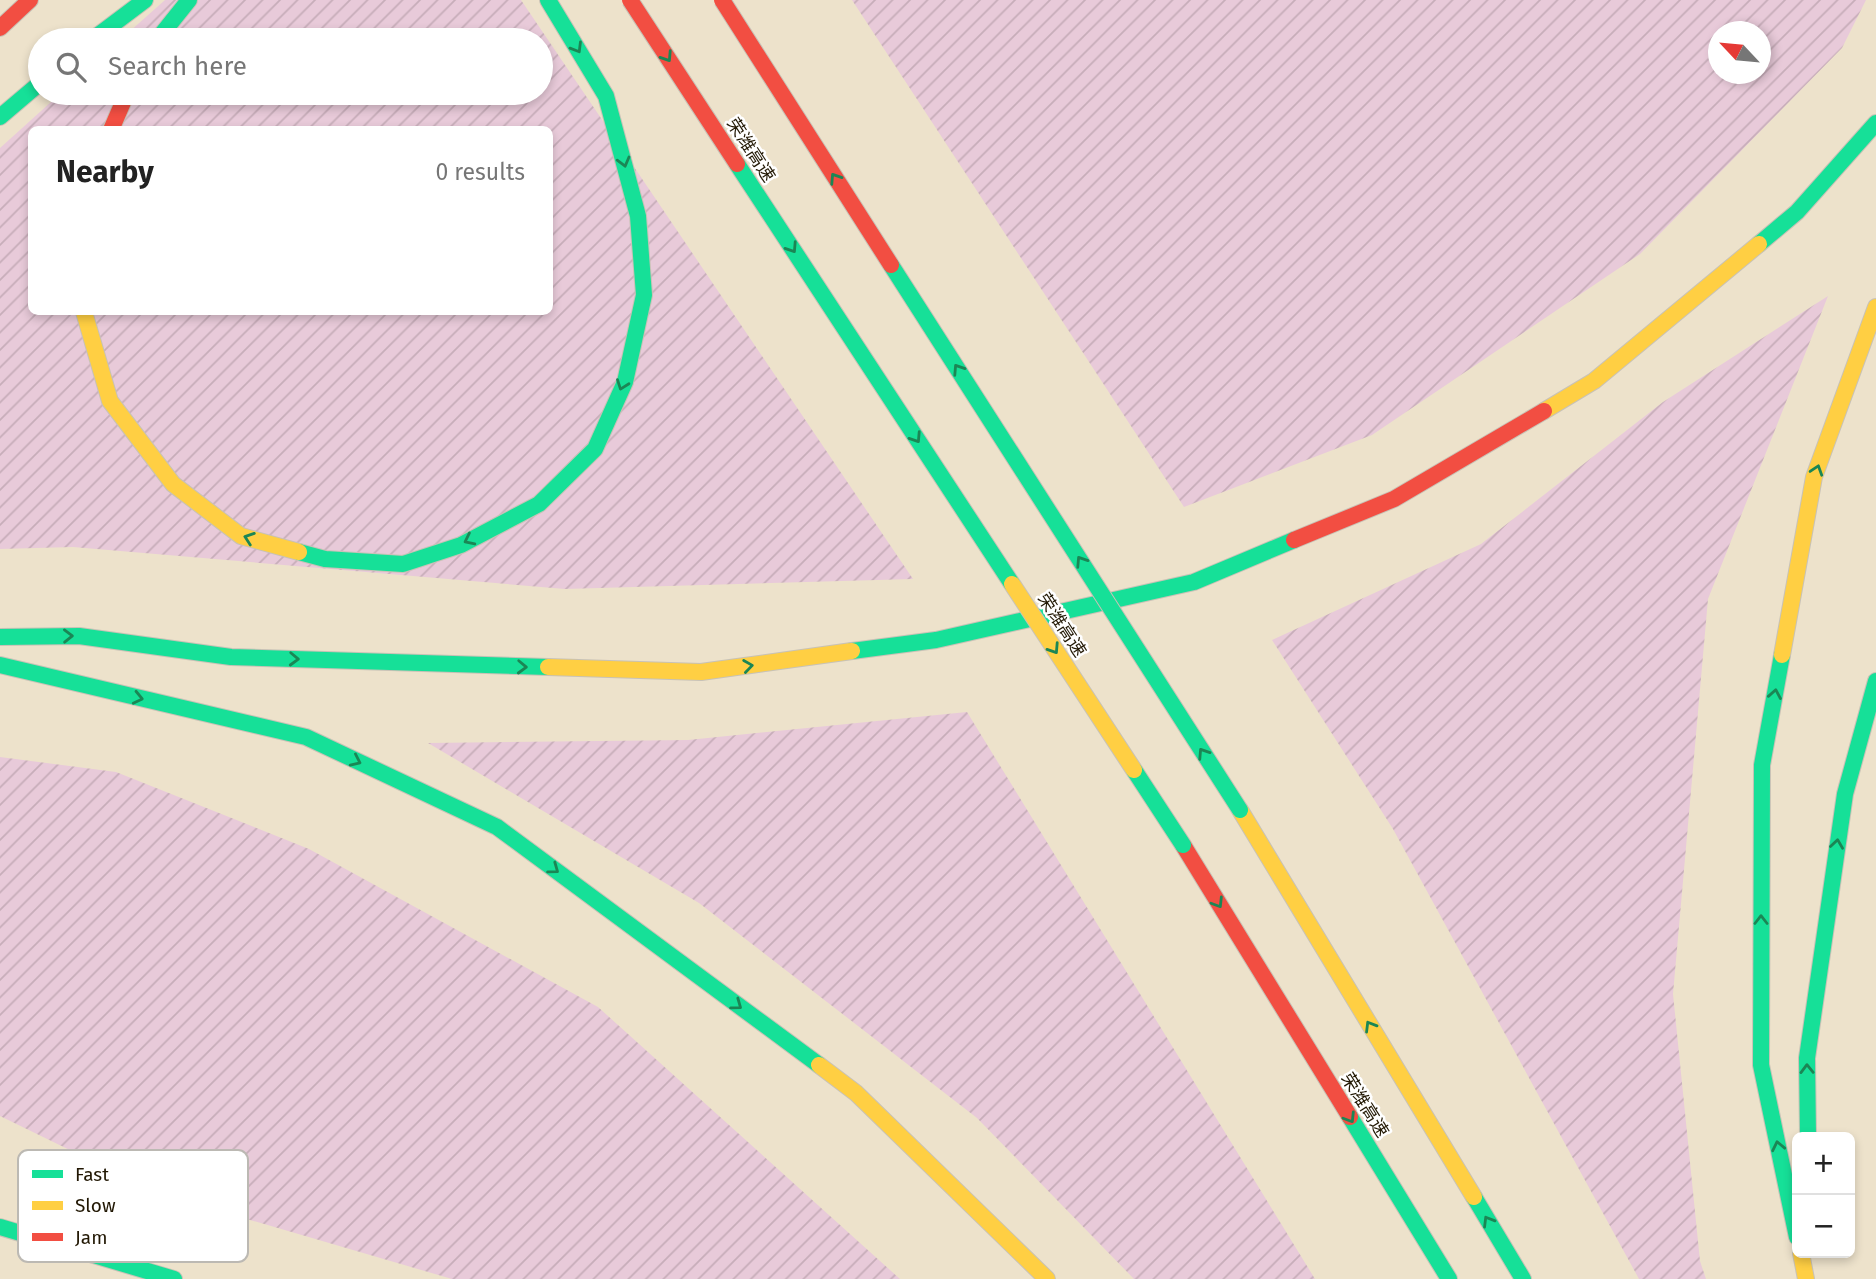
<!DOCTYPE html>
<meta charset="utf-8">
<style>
:root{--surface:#fff;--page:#f6f6f6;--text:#222;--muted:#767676;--line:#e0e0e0}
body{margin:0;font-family:"Fira Sans","Noto Sans SC",sans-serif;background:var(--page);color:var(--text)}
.controls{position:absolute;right:21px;bottom:21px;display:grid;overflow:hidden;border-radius:10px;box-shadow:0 4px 10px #0003}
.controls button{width:63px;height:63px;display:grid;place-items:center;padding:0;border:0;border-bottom:2px solid var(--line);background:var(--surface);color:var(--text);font:35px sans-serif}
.compass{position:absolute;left:1708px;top:21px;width:63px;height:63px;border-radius:50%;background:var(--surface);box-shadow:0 4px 10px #0003;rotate:296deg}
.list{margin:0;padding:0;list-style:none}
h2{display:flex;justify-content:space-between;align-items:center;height:91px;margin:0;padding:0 28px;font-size:30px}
h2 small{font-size:23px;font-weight:400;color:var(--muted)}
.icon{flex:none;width:38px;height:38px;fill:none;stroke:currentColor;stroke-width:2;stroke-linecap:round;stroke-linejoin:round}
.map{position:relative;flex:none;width:1876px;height:1279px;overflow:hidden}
.search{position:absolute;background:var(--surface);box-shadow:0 4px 10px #0003;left:28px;top:28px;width:525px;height:77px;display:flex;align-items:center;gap:18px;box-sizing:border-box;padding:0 24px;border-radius:38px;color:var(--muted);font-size:26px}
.panel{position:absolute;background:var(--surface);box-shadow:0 4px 10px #0003;left:28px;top:126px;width:525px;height:189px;border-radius:10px}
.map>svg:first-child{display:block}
.garden{fill:url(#garden-furrows);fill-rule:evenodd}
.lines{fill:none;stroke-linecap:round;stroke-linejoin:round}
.fast-casing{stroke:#c8c2b6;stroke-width:18}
.slow-casing{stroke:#c8c2b6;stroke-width:18}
.jam-casing{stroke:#c8c2b6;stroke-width:18}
.fast{stroke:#16e098;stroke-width:16}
.slow{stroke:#ffcf43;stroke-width:16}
.jam{stroke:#f24e42;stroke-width:16}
.fast-bridge-casing{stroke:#c8c2b6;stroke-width:18;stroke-linecap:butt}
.slow-bridge-casing{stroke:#c8c2b6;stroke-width:18;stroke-linecap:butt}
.jam-bridge-casing{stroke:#c8c2b6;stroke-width:18;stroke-linecap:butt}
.fast-bridge{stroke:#16e098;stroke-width:16}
.slow-bridge{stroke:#ffcf43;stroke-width:16}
.jam-bridge{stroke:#f24e42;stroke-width:16}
.oneway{stroke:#1b8655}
.labels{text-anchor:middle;stroke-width:5;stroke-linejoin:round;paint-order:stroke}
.street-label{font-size:18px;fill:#211703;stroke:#fff}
.key{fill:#fff;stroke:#bcb9b3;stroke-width:2}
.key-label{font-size:19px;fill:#211703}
</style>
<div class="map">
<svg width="1876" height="1279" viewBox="0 0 1876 1279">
<defs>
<pattern id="garden-furrows" width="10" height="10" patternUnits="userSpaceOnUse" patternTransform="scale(1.75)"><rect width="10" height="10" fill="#e8cad9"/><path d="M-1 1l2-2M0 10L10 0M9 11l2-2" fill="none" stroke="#c7adb9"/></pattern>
</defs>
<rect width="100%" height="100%" fill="#ede2cb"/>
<!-- garden -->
<path class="garden" d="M 165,0 L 521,0 L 913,579 L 565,589 L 73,547 L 0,549 L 0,148 L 61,93 L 541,93 L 541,40 L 120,40 ZM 32,130 L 550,130 L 550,312 L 32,312 Z
M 852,0 L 1866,0 L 1842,48 L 1640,254 L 1372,435 L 1184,507 ZM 1718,32 L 1760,32 L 1760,74 L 1718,74 Z
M 1828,296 L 1708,599 L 1673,994 L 1700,1261 L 1706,1279 L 1639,1279 L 1393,829 L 1272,640 L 1481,544 L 1663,402 Z
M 967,712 L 1315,1279 L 1134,1279 L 977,1118 L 699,903 L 428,743 L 688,740 Z
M 0,757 L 116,772 L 309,849 L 598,1007 L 900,1279 L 452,1279 L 158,1193 L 0,1116 Z"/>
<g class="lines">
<defs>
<path id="fast" d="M 92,40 L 145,0
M 157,40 L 189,0
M 0,117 L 40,83
M 1759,244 L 1797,212 L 1876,123
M 299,552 L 325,559 L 403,564 L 461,545 L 539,504 L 595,449 L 625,382 L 644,295 L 638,216 L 606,96 L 548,0
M 0,637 L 79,636 L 231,657 L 548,667
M 852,651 L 936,640 L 1194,582 L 1294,540
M 1782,655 L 1762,765 L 1761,1065 L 1797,1237
M 0,665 L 306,737 L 497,827 L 819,1065
M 1350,1117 L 1449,1279
M 1808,1137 L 1807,1058 L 1845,794 L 1876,681
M 1474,1197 L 1523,1279
M 0,1227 L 174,1279"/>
<path id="slow" d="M 84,312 L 110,401 L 173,484 L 241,536 L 299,552
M 1544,411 L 1594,381 L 1759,244
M 1782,655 L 1814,477 L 1876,307
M 548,667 L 701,672 L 852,651
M 1240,810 L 1474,1197
M 819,1065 L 856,1093 L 1047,1279
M 1801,1253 L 1806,1279"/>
<path id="jam" d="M 0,28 L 30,0
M 111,130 L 127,93
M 1294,540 L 1394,499 L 1544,411
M 1183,845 L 1350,1117"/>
</defs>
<!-- fast casing -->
<use href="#fast" class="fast-casing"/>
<!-- slow casing -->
<use href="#slow" class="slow-casing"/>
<!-- jam casing -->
<use href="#jam" class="jam-casing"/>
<!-- fast -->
<use href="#fast" class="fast"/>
<!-- slow -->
<use href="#slow" class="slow"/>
<!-- jam -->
<use href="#jam" class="jam"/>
<defs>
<path id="fast-bridge" d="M 737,164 L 1012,584
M 891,265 L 1240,810
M 1134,770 L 1183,845"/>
<path id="slow-bridge" d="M 1012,584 L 1134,770"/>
<path id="jam-bridge" d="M 630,0 L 737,164
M 722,0 L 891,265"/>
</defs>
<!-- fast-bridge casing -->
<use href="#fast-bridge" class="fast-bridge-casing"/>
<!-- slow-bridge casing -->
<use href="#slow-bridge" class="slow-bridge-casing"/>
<!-- jam-bridge casing -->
<use href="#jam-bridge" class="jam-bridge-casing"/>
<!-- fast-bridge -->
<use href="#fast-bridge" class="fast-bridge"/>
<!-- slow-bridge -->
<use href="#slow-bridge" class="slow-bridge"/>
<!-- jam-bridge -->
<use href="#jam-bridge" class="jam-bridge"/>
</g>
<!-- one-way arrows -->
<defs><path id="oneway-chevron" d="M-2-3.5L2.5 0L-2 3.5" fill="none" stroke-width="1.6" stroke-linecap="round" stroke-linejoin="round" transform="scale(1.75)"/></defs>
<g class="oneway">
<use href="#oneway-chevron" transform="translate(577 48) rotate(59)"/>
<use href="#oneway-chevron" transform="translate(667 57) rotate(57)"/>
<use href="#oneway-chevron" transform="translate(624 162) rotate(75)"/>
<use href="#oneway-chevron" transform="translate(835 178) rotate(-123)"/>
<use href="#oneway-chevron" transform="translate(792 248) rotate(57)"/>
<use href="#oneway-chevron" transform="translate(958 369) rotate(-123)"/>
<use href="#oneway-chevron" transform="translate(622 385) rotate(110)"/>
<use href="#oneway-chevron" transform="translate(916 438) rotate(57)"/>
<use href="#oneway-chevron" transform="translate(1817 470) rotate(-72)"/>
<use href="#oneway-chevron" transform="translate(249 538) rotate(-161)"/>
<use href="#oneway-chevron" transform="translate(469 540) rotate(154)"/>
<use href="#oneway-chevron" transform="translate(1081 561) rotate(-123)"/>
<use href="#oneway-chevron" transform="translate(68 636) rotate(-1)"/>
<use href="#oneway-chevron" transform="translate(1054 649) rotate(57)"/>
<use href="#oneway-chevron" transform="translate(294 659) rotate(2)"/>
<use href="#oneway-chevron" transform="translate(748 666) rotate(-8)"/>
<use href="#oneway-chevron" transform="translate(522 667) rotate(2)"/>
<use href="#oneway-chevron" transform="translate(1775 694) rotate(-80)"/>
<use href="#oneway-chevron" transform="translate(138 698) rotate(13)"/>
<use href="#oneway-chevron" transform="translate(1203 753) rotate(-123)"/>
<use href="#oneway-chevron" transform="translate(356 761) rotate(25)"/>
<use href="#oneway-chevron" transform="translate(1837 844) rotate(-82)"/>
<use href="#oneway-chevron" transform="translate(554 869) rotate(36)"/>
<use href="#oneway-chevron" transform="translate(1218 903) rotate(58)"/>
<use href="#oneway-chevron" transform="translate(1761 920) rotate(-90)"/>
<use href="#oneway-chevron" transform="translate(737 1005) rotate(36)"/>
<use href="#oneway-chevron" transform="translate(1370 1026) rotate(-121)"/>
<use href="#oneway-chevron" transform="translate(1807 1069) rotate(-91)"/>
<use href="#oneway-chevron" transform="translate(1350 1118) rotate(58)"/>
<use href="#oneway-chevron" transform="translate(1778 1146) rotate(-102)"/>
<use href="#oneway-chevron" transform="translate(1488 1221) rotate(-121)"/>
</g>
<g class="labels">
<!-- street labels -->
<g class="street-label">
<text transform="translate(751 150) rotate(57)" y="6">荣潍高速</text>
<text transform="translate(1062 625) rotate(57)" y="6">荣潍高速</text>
<text transform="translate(1365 1105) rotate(58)" y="6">荣潍高速</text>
</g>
</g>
<!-- legend -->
<rect x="18" y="1150" width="230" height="112" rx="10" class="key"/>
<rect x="32" y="1170" width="31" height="8" fill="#16e098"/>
<rect x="32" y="1201" width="31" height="9" fill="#ffcf43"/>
<rect x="32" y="1233" width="31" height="8" fill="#f24e42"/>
<g class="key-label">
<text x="75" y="1181">Fast</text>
<text x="75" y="1212">Slow</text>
<text x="75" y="1244">Jam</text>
</g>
</svg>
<div class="controls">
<button>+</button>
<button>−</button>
</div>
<svg class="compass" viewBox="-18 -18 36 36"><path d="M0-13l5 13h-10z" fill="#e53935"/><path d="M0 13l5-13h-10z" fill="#767676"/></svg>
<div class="search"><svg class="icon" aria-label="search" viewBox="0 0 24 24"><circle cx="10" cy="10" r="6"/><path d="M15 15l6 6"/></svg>Search here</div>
<section class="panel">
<h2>Nearby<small>0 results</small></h2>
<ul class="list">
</ul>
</section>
</div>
